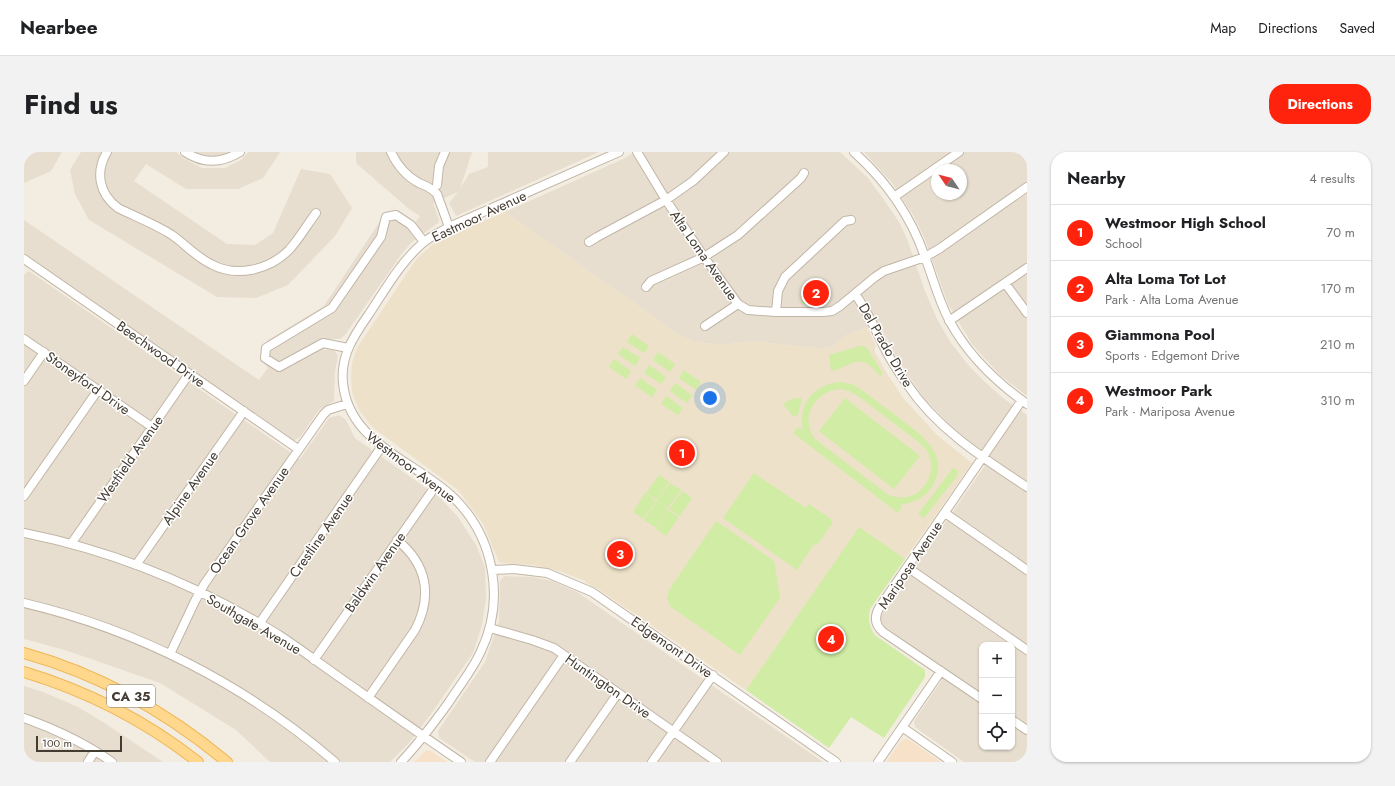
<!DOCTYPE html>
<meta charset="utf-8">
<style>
:root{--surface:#fff;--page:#f2f2f2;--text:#202124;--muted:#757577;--line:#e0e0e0;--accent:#ff220c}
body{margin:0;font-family:Jost,sans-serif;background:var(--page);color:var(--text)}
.controls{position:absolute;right:12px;bottom:12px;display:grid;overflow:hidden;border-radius:8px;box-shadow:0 1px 3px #0004}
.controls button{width:36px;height:36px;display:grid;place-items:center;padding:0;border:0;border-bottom:1px solid var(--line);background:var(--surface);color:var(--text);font:20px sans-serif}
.compass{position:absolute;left:907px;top:12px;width:36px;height:36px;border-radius:50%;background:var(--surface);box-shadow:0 1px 3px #0004;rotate:305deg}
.scale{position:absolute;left:12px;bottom:10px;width:86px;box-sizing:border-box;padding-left:4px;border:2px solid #443c32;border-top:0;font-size:11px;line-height:14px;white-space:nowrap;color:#443c32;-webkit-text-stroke:3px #fff;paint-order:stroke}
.you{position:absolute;left:686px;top:246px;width:14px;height:14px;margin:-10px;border:3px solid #fff;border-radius:50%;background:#1a73e8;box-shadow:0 0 0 6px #1a73e833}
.badge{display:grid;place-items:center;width:26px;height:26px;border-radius:50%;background:var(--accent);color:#fff;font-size:13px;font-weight:700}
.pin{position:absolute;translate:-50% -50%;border:2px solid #fff;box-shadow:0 1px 4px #0006}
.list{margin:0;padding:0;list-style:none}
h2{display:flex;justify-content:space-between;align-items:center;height:52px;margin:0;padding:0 16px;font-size:17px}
h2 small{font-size:13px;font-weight:400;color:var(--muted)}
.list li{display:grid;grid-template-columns:26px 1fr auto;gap:12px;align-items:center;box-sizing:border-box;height:56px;padding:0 16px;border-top:1px solid var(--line)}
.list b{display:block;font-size:15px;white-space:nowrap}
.list p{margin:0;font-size:13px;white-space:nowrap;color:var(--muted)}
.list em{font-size:13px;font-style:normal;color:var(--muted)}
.icon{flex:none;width:22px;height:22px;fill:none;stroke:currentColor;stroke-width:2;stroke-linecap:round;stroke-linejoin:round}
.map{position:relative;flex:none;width:1003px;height:610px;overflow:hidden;border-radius:16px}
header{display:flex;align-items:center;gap:24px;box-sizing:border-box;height:56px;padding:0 20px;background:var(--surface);border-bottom:1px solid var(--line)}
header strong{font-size:19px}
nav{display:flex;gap:22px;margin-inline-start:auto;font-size:14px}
.intro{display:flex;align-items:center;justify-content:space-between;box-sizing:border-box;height:96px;padding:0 24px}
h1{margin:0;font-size:28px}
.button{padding:10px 18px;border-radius:16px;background:var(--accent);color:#fff;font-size:14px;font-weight:700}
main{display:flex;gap:24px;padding:0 24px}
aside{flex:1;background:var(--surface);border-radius:16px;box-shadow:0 1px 3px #0004}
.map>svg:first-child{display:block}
.residential{fill:#e7decf;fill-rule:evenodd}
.commercial{fill:#f8e1c9}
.education{fill:#ede1c9}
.green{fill:#d0eca5;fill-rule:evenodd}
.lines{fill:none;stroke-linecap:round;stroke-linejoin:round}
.minor-casing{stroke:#c1b6a6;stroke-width:10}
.major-casing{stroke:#eeb654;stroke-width:12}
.minor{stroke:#fff;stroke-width:8}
.major{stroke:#ffd88e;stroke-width:10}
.labels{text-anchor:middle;stroke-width:3;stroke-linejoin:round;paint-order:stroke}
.shield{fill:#fff;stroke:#7c7670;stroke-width:1}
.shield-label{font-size:13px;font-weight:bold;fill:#443c32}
.street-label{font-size:14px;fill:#443c32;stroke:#fff}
</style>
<header>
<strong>Nearbee</strong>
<nav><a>Map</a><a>Directions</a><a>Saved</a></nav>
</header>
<div class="intro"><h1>Find us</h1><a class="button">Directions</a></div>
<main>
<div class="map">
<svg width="1003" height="610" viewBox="0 0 1003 610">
<rect width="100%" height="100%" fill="#f3ece1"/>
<!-- residential -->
<path class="residential" d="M 0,0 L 38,0 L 27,19 L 0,31 Z
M 57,0 L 152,0 L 161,7 L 178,16 L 201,16 L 217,8 L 225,0 L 256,0 L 253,5 L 239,26 L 214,37 L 162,37 L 122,12 L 110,29 L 203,92 L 231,93 L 249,81 L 277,17 L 306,22 L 328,56 L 311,84 L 264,133 L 232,146 L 193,145 L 65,68 L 51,42 L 46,18 Z
M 170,0 L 205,0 L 189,6 Z
M 332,0 L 448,0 L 436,37 L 445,22 L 464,15 L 464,0 L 575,0 L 432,64 L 425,51 L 434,40 L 409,51 L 415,68 L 414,71 L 387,91 L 379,100 L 321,183 L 316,187 L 303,187 L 300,198 L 309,197 L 314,204 L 311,219 L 310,249 L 295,258 L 276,285 L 269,289 L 0,103 L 0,68 L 235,228 L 244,216 L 236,206 L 239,196 L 244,188 L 300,154 L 360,63 L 390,72 L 396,64 L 385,57 L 332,11 Z
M 611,0 L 816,0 L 843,25 L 858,45 L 875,70 L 883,87 L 901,139 L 913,167 L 927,191 L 945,214 L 962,231 L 979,246 L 1003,263 L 1003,610 L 940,610 L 891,575 L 890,569 L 924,519 L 860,474 L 857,469 L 857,465 L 859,460 L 967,305 L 945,289 L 924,271 L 899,245 L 872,205 L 856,173 L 843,175 L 823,183 L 805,196 L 799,197 L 728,189 L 700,193 L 671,190 L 657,184 L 481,60 L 599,7 ZM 958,493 L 988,493 L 988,595 L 958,595 Z
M 840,0 L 1003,0 L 1003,244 L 976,223 L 948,192 L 924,152 L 900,85 L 889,63 L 868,31 ZM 913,18 L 937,18 L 937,42 L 913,42 Z
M 4,119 L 8,121 L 276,307 L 305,266 L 315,263 L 322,268 L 331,286 L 416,346 L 434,365 L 452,393 L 461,415 L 462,447 L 458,473 L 449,501 L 407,562 L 385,591 L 366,610 L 246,610 L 212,578 L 136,531 L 41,498 L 0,487 L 0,123 Z
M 480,424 L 508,425 L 528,429 L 553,440 L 799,610 L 451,610 L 415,586 L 414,579 L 461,510 L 475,469 L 476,429 Z
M 0,534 L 19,540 L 54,555 L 79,570 L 139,610 L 0,610 Z"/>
<!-- commercial -->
<path class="commercial" d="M 884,587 L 917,610 L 862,610 L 878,588 Z
M 404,598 L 407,599 L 423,610 L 390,610 L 400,600 Z"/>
<!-- education -->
<path class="education" d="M 481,60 L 657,184 L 671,190 L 700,193 L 728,189 L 799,197 L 805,196 L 823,183 L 843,175 L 852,194 L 850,198 L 862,220 L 880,247 L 913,283 L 948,311 L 881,407 L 835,376 L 722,538 L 574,437 L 562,431 L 561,429 L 538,420 L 510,413 L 478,411 L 475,410 L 459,372 L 434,338 L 348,275 L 335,258 L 328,240 L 327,225 L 328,211 L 333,196 L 391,109 L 398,102 L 409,92 L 420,86 Z"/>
<!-- green -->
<path class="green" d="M 793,135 L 804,147 L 803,152 L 778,152 L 777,148 Z
M 608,182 L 625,194 L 620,201 L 603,190 Z
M 836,194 L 840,194 L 844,197 L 859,222 L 856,224 C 853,221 849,216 845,213 C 834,203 819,218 807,219 L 805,203 Z
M 599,195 L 616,206 L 611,214 L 594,202 Z
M 634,200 L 651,212 L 646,220 L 629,208 Z
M 590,207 L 607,219 L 602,227 L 585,215 Z
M 625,213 L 642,225 L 637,232 L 620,221 Z
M 660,218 L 677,230 L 672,238 L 655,226 Z
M 616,226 L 633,238 L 628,245 L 611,234 Z
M 816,230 L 828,232 L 838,238 C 850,247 863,257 875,266 C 897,283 926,301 909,333 C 902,346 889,351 876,353 L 878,355 L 874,361 L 769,281 L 774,275 L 779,278 C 773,252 791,232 816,230 ZM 816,237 L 825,239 L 834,244 C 849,255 864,267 880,279 C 888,285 897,291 903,299 C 911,312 907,331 894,340 C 885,347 873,347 863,342 L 791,287 C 775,266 791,239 816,237 Z
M 651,231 L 668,243 L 663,251 L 646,239 Z
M 642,244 L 659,256 L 654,263 L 637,252 Z
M 775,246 L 778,247 L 774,263 L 769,264 L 759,252 L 768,247 Z
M 821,246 L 896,304 L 870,337 L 795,279 Z
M 929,316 L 933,318 L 933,324 L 900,366 L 894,362 Z
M 730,321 L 782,356 L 785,352 L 807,367 L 808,372 L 793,393 L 790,392 L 773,418 L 699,366 Z
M 635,323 L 645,330 L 633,348 L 622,341 Z
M 646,331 L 657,338 L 644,356 L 633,349 Z
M 658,339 L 668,346 L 656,364 L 645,357 Z
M 621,341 L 632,349 L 619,367 L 609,360 Z
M 633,349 L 644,357 L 631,375 L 620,368 Z
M 644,358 L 655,365 L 642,384 L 631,376 Z
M 692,369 L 750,409 L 756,446 L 716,503 L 647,455 L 643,447 L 645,438 Z
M 835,375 L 881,407 L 846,457 C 844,467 845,476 852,484 L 901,518 L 901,525 L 860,586 L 827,565 L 805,596 L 722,538 Z"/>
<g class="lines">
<defs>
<path id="minor" d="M 83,0 C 71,20 75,42 94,56 C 112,65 131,72 148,83 C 161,92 172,105 187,112 C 212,126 245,118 265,98 C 275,87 283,73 292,61
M 161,0 C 179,12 198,11 216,0
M 367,0 C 373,13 382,24 395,31 C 402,34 408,36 413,42 L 425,75
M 613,0 L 642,48 L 680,105 L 714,152 L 724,158 L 752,160 L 799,160 L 808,159 L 816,154 L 851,125 L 860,119 L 901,105 L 915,97 L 1003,35
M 830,0 C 862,29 887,64 901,105 C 909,126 914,147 925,168 C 943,202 972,230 1003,252
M 413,33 L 415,14 L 421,0
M 870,45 L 935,0
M 565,90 L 573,85 L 642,48 L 669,29 L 700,0
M 0,107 L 274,297
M 981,131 L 1003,161
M 622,135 L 627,129 L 680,105 L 714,83 L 777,26 L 780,21
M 831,142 C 843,158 850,175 859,193 C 866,207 874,220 883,232 C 913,277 959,306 1003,335
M 752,160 L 754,139 L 761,125 L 821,69 L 827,68
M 925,169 L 1003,116
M 681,174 L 714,152
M 0,187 L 128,275
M 324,196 L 299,191 L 255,215 L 241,206 L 242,196 L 308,156 L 357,85 L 362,65 L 372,63 L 387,73 L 400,90
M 0,229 L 20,200
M 0,344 L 74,238
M 921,361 L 1003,418
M 0,381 C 90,399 177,435 255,483 C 275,496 295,511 315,525 C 355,553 396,582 437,610
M 47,392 L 165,222
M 112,413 L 220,259
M 883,415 L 1003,498
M 468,418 L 490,417 L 523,421 L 568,440 L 812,610
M 0,451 C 115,478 222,533 311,610
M 235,472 L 358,294
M 466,476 L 508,488 L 530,496 L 693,610
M 146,502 L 171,449 L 181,431 L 299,263 L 304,258 L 323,252
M 290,508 L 413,332
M 344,546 L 391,478 C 409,444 403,412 373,388
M 958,547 L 859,480 C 851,473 850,465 855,456 L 998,248
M 0,566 C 31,577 61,591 88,610
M 988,568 L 1003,578
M 878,575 L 928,610
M 64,610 L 71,599
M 377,610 C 395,591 410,571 425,550 C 436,533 449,517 457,499 C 481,449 471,387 431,347 C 395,311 330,294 320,238 C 314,208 328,186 345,162 C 361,138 377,109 400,90 C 407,84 417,80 425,75 L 595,0
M 466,610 L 540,503
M 546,610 L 594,541
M 628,610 L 689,523
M 854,610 L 917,519"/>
<path id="major" d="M 0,501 C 75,522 143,560 203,610
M 0,520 C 63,539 122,569 174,610"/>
</defs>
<!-- minor casing -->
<use href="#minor" class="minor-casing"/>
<!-- major casing -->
<use href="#major" class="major-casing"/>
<!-- minor -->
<use href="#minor" class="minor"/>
<!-- major -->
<use href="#major" class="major"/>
</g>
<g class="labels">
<!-- shield labels -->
<rect class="shield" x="83" y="533" width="48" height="22" rx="3"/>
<g class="shield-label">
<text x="107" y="549">CA 35</text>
</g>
<!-- street labels -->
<g class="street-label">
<text transform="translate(455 64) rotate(-25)" y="5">Eastmoor Avenue</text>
<text transform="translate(680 103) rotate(55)" y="5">Alta Loma Avenue</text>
<text transform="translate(862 193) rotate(60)" y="5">Del Prado Drive</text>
<text transform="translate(137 202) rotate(35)" y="5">Beechwood Drive</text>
<text transform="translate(64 231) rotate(35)" y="5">Stoneyford Drive</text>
<text transform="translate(106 307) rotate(-55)" y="5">Westfield Avenue</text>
<text transform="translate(387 315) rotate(37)" y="5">Westmoor Avenue</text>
<text transform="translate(166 336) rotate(-55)" y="5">Alpine Avenue</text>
<text transform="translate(225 368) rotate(-55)" y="5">Ocean Grove Avenue</text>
<text transform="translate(297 383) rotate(-55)" y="5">Crestline Avenue</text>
<text transform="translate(886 413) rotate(-56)" y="5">Mariposa Avenue</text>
<text transform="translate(351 420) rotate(-55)" y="5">Baldwin Avenue</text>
<text transform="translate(230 472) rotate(30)" y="5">Southgate Avenue</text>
<text transform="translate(648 495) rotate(35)" y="5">Edgemont Drive</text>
<text transform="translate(584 534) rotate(35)" y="5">Huntington Drive</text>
</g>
</g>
</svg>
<div class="controls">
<button>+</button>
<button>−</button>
<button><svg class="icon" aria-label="locate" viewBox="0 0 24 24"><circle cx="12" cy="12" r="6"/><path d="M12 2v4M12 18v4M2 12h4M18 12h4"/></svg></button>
</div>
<svg class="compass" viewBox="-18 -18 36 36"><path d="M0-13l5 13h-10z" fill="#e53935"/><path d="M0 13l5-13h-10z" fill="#757577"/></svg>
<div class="scale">100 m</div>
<div class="you"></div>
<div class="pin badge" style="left:658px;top:301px">1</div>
<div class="pin badge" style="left:792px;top:141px">2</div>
<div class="pin badge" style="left:596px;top:402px">3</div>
<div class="pin badge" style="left:807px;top:487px">4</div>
</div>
<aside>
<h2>Nearby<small>4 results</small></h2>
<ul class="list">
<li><span class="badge">1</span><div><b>Westmoor High School</b><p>School</p></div><em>70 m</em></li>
<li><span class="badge">2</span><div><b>Alta Loma Tot Lot</b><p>Park · Alta Loma Avenue</p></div><em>170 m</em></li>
<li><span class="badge">3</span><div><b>Giammona Pool</b><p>Sports · Edgemont Drive</p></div><em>210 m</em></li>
<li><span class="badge">4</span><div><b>Westmoor Park</b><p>Park · Mariposa Avenue</p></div><em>310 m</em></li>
</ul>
</aside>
</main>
